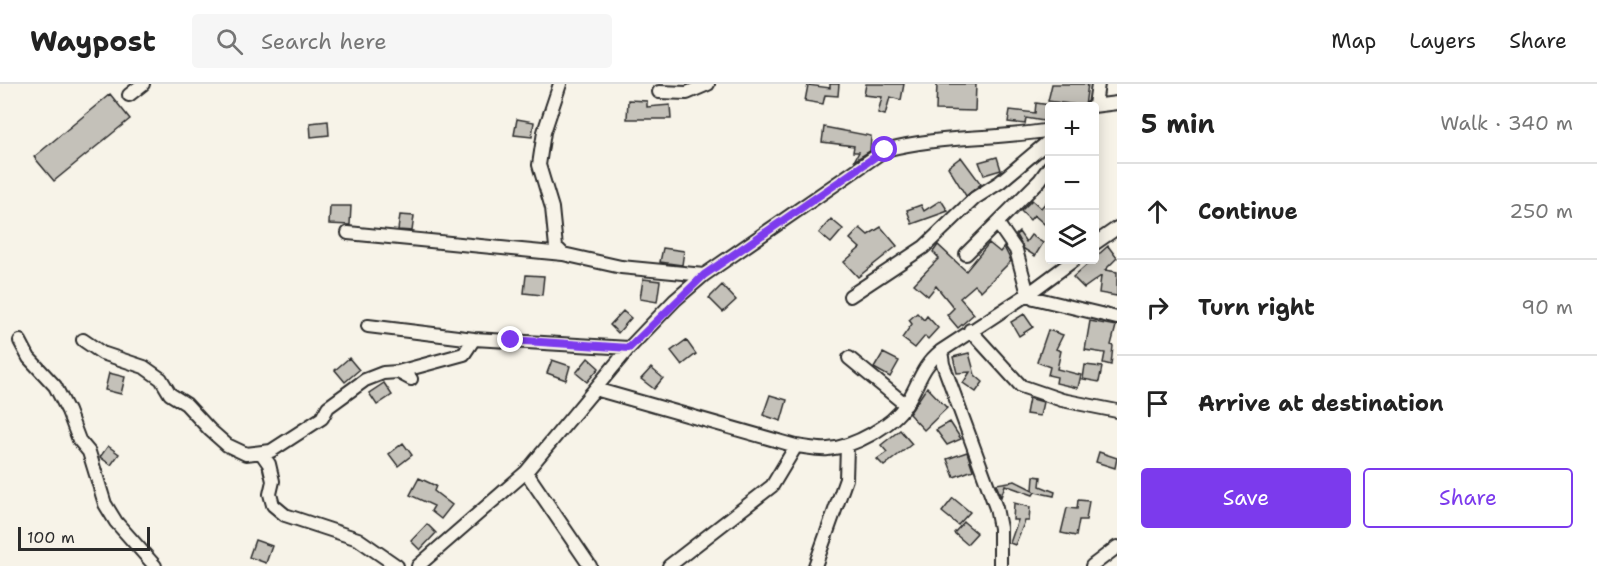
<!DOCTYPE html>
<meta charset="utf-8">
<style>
:root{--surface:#fff;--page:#f6f6f6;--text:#222;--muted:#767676;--line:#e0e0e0;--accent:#7c3aed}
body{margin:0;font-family:"Shantell Sans",sans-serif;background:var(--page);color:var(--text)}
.controls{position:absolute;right:18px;top:18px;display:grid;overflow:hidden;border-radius:6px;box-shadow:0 3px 15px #0003}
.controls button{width:54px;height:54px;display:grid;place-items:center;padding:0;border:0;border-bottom:2px solid var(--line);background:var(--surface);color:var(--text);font:30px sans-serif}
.scale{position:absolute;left:18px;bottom:15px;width:132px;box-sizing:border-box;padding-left:6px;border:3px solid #2b2b2b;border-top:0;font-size:16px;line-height:21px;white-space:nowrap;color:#2b2b2b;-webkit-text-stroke:4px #f7f3e8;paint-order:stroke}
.stop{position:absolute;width:18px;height:18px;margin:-14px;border:4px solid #7c3aed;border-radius:50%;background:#fff}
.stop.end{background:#7c3aed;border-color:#fff;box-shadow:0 2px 6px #0008}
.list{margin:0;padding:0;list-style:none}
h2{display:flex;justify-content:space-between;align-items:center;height:78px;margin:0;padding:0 24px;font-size:26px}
h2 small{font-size:20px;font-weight:400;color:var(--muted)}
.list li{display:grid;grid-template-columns:39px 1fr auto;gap:18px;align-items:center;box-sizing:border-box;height:96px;padding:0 24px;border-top:2px solid var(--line)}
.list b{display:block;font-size:22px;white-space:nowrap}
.list em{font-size:20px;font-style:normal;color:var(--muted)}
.actions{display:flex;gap:12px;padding:18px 24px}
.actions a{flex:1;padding:14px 0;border:2px solid var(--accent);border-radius:6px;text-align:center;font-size:21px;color:var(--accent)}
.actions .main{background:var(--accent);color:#fff}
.icon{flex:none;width:33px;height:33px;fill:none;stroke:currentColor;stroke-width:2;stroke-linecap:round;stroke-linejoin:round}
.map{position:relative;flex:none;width:1117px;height:482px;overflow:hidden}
header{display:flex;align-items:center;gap:36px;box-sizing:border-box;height:84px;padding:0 30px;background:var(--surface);border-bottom:2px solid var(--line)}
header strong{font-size:28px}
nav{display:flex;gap:33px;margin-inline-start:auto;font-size:21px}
.search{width:420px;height:54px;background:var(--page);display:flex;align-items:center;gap:15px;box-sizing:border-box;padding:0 21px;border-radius:6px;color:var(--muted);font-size:22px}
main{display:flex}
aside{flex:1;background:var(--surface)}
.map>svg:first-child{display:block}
.building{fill:#c4c1b9;stroke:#2b2b2b;stroke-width:1.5}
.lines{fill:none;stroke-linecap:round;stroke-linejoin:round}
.minor-casing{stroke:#2b2b2b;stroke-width:16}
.minor{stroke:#f7f3e8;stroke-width:12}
.route{stroke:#7c3aed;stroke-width:8}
</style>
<header>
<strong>Waypost</strong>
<div class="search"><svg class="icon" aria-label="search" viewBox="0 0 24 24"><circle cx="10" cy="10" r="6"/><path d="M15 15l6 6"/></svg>Search here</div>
<nav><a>Map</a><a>Layers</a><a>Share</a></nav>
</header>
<main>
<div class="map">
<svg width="1117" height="482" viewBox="0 0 1117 482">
<rect width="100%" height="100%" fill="#f7f3e8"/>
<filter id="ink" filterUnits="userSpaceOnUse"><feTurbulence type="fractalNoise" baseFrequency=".0167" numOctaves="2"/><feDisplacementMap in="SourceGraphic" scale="12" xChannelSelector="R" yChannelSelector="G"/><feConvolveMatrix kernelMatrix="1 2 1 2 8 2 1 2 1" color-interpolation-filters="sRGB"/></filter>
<g filter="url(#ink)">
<!-- building -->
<path class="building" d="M 830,0 L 839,0 L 838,12 L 825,11 L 823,20 L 805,17 L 808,1 L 830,4 Z
M 866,0 L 904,0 L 901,16 L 890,13 L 885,31 L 878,29 L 882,13 L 864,11 Z
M 937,0 L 976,0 L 975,27 L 936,26 Z
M 1052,0 L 1088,0 L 1085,22 L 1048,17 Z
M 110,10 L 130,35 L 54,97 L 34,73 Z
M 628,16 L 647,17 L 647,23 L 670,21 L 671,35 L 627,35 Z
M 1036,19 L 1050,21 L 1050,38 L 1026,34 L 1025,40 L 1008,38 L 1010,26 L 1035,29 Z
M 517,35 L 534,38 L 532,53 L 514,51 Z
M 328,37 L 329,51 L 311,53 L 310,39 Z
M 824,43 L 871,52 L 870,67 L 854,77 L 859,68 L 853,68 L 854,62 L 822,58 Z
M 961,73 L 981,100 L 966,112 L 948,83 Z
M 997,73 L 1001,86 L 984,91 L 979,78 Z
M 1050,114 L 1050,145 L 1034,131 L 1030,136 L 1021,127 L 1032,116 L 1041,124 Z
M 941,116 L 948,127 L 912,140 L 907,126 L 921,121 L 924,127 Z
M 330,122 L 351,122 L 350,141 L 329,140 Z
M 400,131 L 414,132 L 412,147 L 398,146 Z
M 831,135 L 843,145 L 831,159 L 819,149 Z
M 881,143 L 897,162 L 858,193 L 844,178 L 860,164 L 850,155 L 860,144 L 868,151 Z
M 1019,148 L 1026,158 L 1031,151 L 1043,159 L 1035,172 L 1024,165 L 1016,151 Z
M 989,159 L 1000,168 L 1004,163 L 1011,177 L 981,207 L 975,201 L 960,214 L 974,230 L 958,244 L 947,231 L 954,224 L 936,202 L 928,212 L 914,200 L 939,174 L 933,168 L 938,161 L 966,187 Z
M 1108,162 L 1117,174 L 1105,186 L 1117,188 L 1117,212 L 1099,209 L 1101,192 L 1084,204 L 1073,193 Z
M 663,164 L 684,167 L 682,181 L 660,178 Z
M 526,191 L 544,192 L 542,211 L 524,209 Z
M 643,195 L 660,197 L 657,218 L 640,215 Z
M 722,201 L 736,216 L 723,228 L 709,214 Z
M 623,227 L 631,234 L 618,249 L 610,241 Z
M 917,229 L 924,236 L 927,232 L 938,244 L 928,255 L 925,252 L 915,264 L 902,254 L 912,240 L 909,236 Z
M 1024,230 L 1033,243 L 1019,252 L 1011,238 Z
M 1090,237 L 1116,242 L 1111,261 L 1113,262 L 1111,281 L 1103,279 L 1105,269 L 1085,266 Z
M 1048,246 L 1063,251 L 1056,265 L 1061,267 L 1057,285 L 1081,291 L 1078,304 L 1056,299 L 1057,293 L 1048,291 L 1050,283 L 1037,278 Z
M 686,256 L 696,270 L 682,281 L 671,267 Z
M 883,269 L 899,277 L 890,293 L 874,284 Z
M 969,269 L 975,291 L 983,298 L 976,308 L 963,299 L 970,288 L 957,289 L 953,273 Z
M 349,274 L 359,286 L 345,298 L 335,286 Z
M 588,274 L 599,284 L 587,298 L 576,289 Z
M 552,276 L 570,282 L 566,296 L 547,289 Z
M 1085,281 L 1102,283 L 1099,298 L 1083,295 Z
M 651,284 L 663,294 L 654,305 L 641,295 Z
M 109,289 L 125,293 L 121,310 L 105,306 Z
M 384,299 L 392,311 L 377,321 L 369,309 Z
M 927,303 L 947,324 L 924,346 L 909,330 Z
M 770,311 L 787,316 L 781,337 L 763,331 Z
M 1029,314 L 1043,318 L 1040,332 L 1026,330 Z
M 950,338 L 961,355 L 947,361 L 936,346 Z
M 900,346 L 912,360 L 884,382 L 877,375 L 887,368 L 881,361 Z
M 403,359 L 412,371 L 398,382 L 389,370 Z
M 108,362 L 119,370 L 111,381 L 100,373 Z
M 967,368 L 973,386 L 954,393 L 947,375 Z
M 1099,368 L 1117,374 L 1115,384 L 1096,378 Z
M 1034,392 L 1041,393 L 1040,402 L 1055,408 L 1054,412 L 1035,408 L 1033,411 L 1005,401 L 1001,413 L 996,400 L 1015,397 L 1033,406 Z
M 419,394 L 436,402 L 434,407 L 452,421 L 441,435 L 431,427 L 434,422 L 410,411 Z
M 953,414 L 970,428 L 958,441 L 942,428 Z
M 1078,416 L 1089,417 L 1086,436 L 1079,436 L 1076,452 L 1061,449 L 1067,424 L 1077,425 Z
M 1014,419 L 1030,423 L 1029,437 L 1025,437 L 1015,461 L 1010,459 L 1018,436 L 1013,436 Z
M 964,438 L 977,449 L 967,460 L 954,449 Z
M 427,440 L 436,449 L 420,466 L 411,457 Z
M 255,456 L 272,462 L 266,479 L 249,473 Z"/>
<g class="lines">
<defs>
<path id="minor" d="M 560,0 L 544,48 L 539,81 L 552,124 L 556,163 L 563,170 L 621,183 L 704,191
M 659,8 L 687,9 L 708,0
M 129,11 L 143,0
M 1095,21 L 1098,0
M 1093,22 L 1117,19
M 998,140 L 1016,166 L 1028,210 L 1034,214 L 1117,234
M 348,149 L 563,170
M 1094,160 L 1117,144
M 966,170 L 1040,96 L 1050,82
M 850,212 L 924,163 L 975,114 L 1000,98 L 1050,56
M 368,242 L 474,255 L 629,264
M 970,246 L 1021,302 L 1062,316 L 1117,327
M 83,256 L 102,269 L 144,283 L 161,295 L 170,310 L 186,320 L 210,346 L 227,361 L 246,370 L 271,367 L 322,334 L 328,323 L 365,296 L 383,289 L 398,288 L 411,295
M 20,257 L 29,274 L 55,302 L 68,327 L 79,356 L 89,368 L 105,420 L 116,438 L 155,482
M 849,274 L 906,321
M 398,288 L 464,270 L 474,255
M 595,305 L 796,362 C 806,363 818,366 828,365 C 854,363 892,342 906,320 C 920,299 920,284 941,267
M 262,370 L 269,380 L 273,397 L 270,410 L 273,421 L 285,431 L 358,455 L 397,482
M 526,388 L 590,482
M 418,482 L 526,388 L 629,264 L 675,216 L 704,191 L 885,66 C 939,51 995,56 1050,46
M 669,482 L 772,402 L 796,362
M 815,482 L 846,395 L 847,362
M 1000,482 L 1000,444 L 996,424 L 943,280 L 941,267 L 1028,210 L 1074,176
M 1092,482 L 1117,463"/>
</defs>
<!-- minor casing -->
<use href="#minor" class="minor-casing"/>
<!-- minor -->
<use href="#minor" class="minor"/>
</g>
</g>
<g class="lines" filter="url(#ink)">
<!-- route -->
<path class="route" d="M 511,256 L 629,264 L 704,191 L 885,66"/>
</g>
</svg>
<div class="controls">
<button>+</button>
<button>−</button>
<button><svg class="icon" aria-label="layers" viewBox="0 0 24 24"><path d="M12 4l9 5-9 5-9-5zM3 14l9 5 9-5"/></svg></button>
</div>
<div class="scale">100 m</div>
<div class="stop" style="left:885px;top:66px"></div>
<div class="stop end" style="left:511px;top:256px"></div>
</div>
<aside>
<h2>5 min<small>Walk · 340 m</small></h2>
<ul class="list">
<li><svg class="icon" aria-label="ahead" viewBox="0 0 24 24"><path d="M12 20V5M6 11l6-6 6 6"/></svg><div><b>Continue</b></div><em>250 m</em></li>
<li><svg class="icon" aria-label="right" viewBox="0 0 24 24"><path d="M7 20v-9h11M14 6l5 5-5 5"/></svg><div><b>Turn right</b></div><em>90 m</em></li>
<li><svg class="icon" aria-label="arrive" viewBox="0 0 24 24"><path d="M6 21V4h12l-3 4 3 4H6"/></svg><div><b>Arrive at destination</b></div></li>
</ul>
<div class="actions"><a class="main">Save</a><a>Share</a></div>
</aside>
</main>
